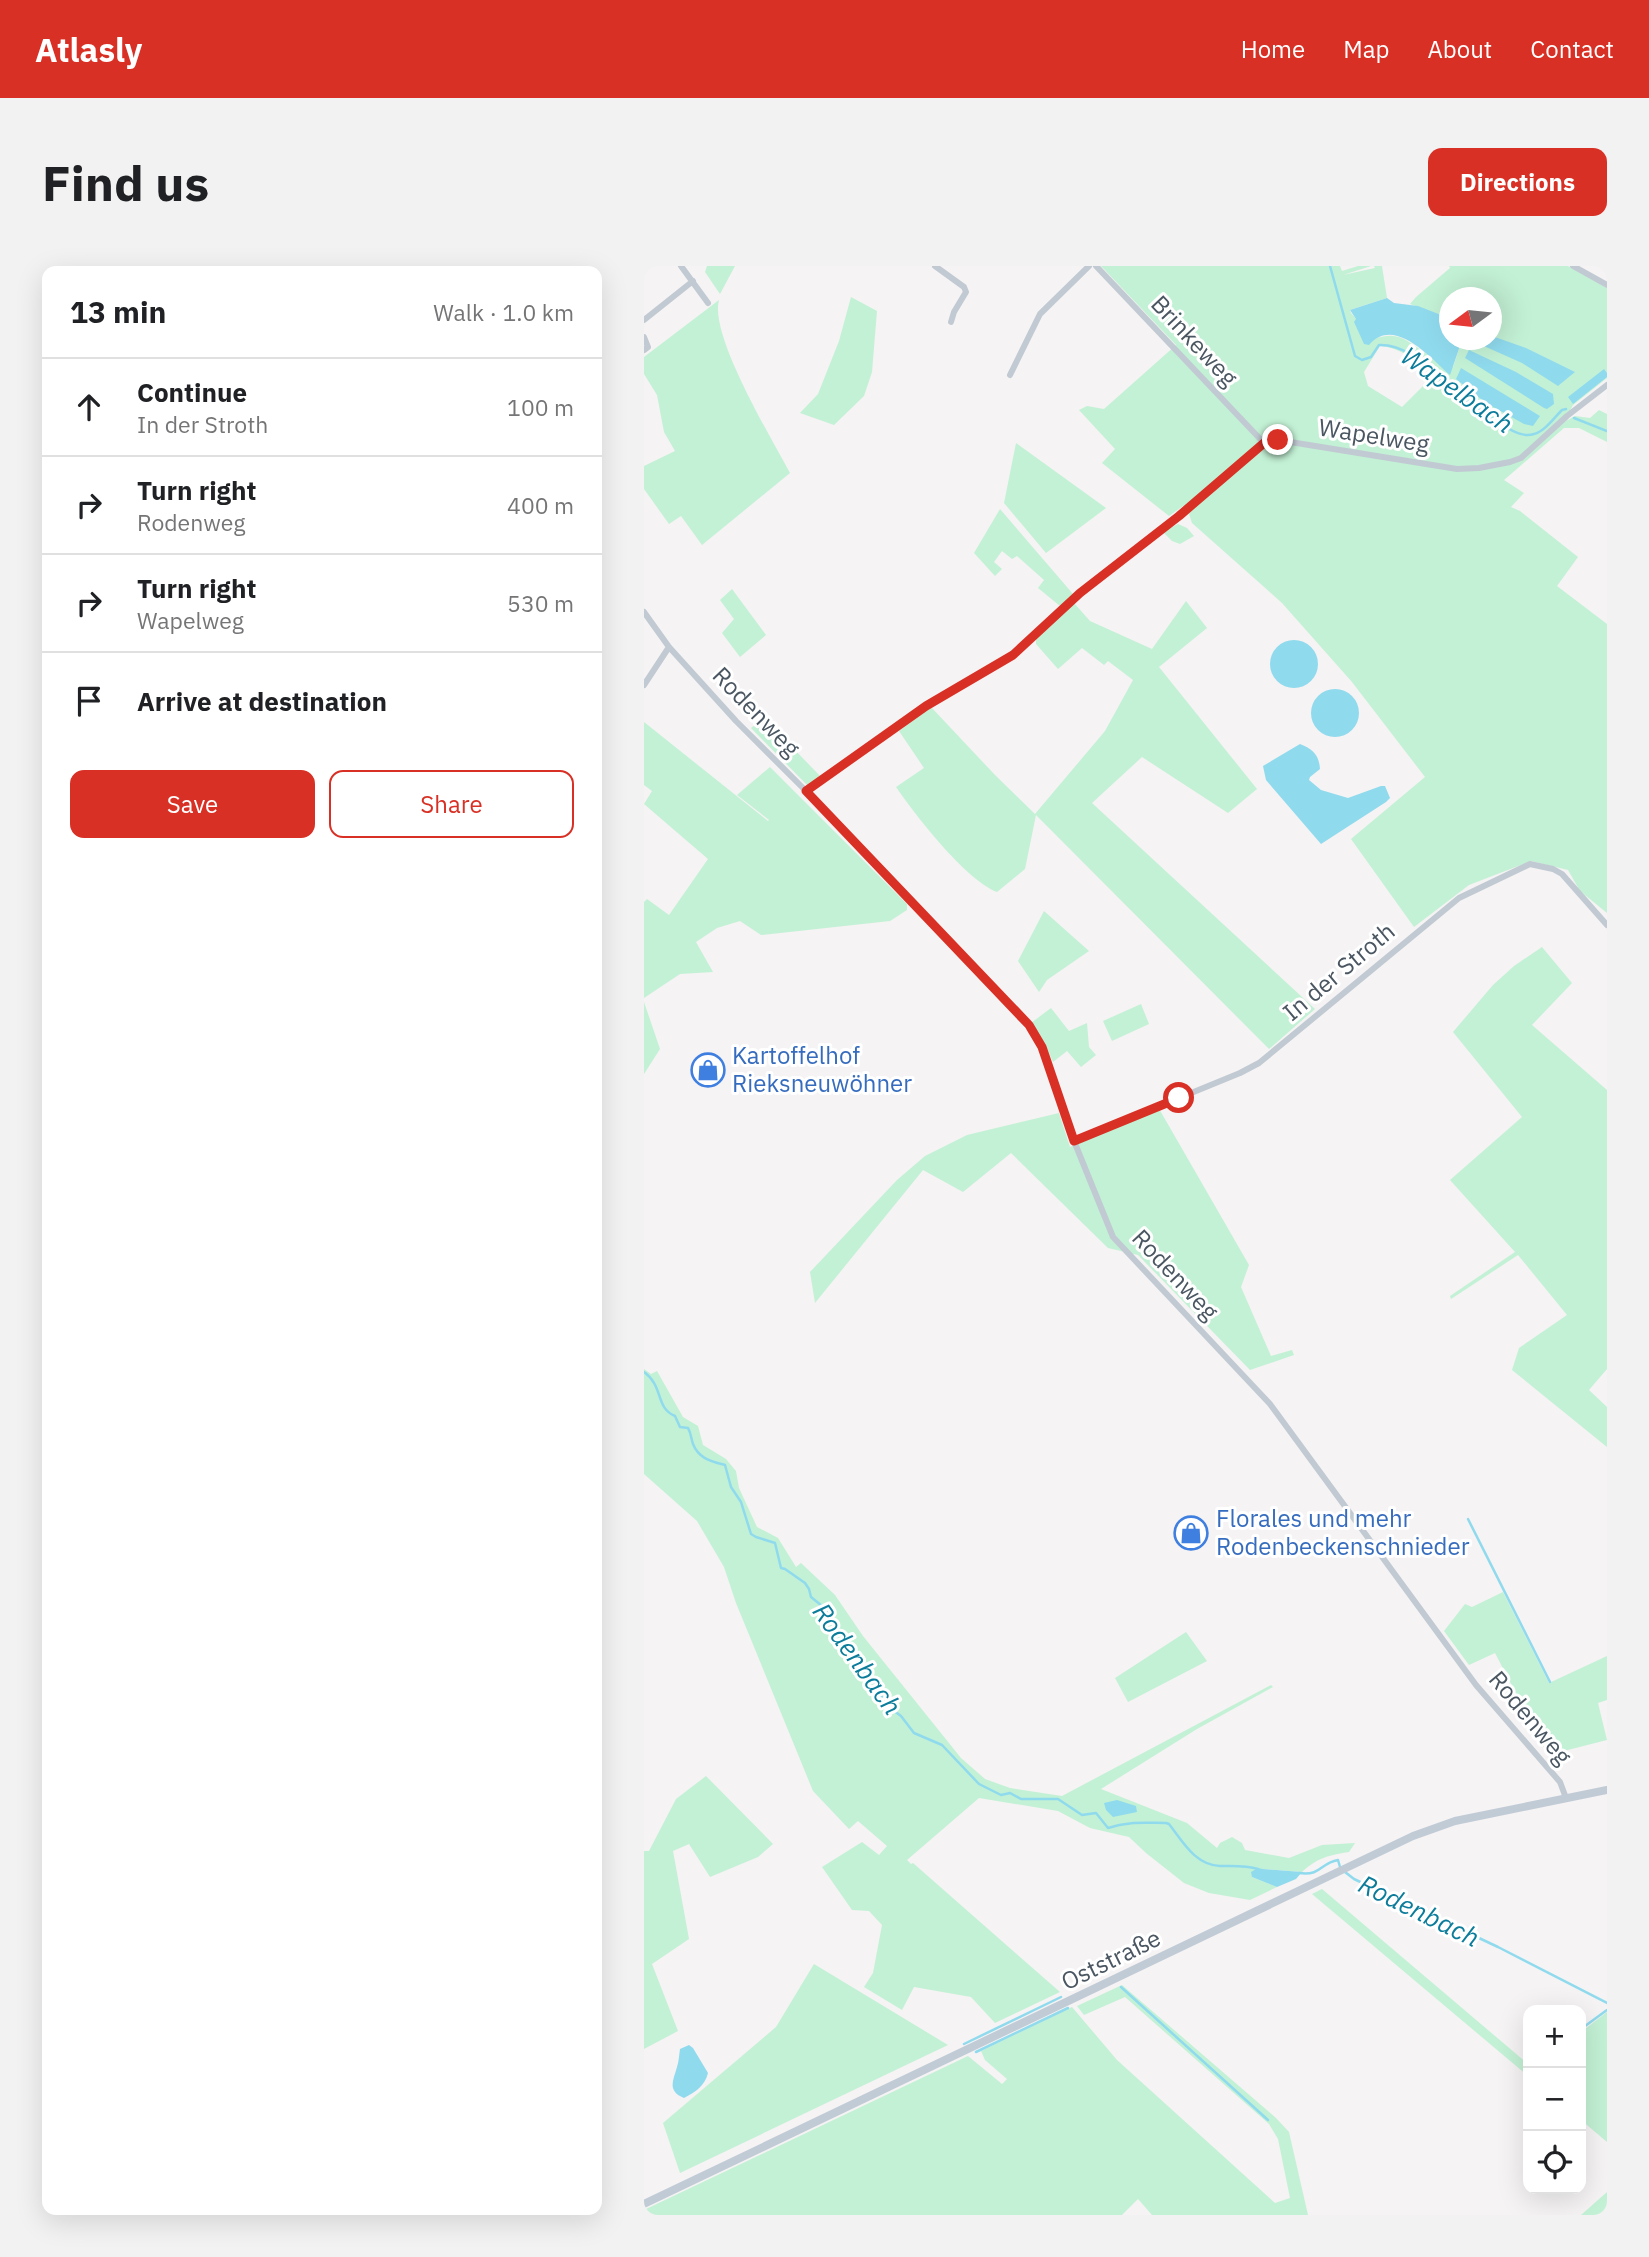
<!DOCTYPE html>
<meta charset="utf-8">
<style>
:root{--surface:#fff;--page:#f2f2f2;--text:#202124;--muted:#757577;--line:#e0e0e0;--accent:#d93025}
body{margin:0;font-family:"IBM Plex Sans",sans-serif;background:var(--page);color:var(--text)}
.controls{position:absolute;right:21px;bottom:21px;display:grid;overflow:hidden;border-radius:14px;box-shadow:0 7px 28px #0002}
.controls button{width:63px;height:63px;display:grid;place-items:center;padding:0;border:0;border-bottom:2px solid var(--line);background:var(--surface);color:var(--text);font:35px sans-serif}
.compass{position:absolute;left:795px;top:21px;width:63px;height:63px;border-radius:50%;background:var(--surface);box-shadow:0 7px 28px #0002;rotate:255deg}
.stop{position:absolute;width:21px;height:21px;margin:-16px;border:5px solid #d93025;border-radius:50%;background:#fff}
.stop.end{background:#d93025;border-color:#fff;box-shadow:0 2px 7px #0008}
.list{margin:0;padding:0;list-style:none}
h2{display:flex;justify-content:space-between;align-items:center;height:91px;margin:0;padding:0 28px;font-size:30px}
h2 small{font-size:23px;font-weight:400;color:var(--muted)}
.list li{display:grid;grid-template-columns:46px 1fr auto;gap:21px;align-items:center;box-sizing:border-box;height:98px;padding:0 28px;border-top:2px solid var(--line)}
.list b{display:block;font-size:26px;white-space:nowrap}
.list p{margin:0;font-size:23px;white-space:nowrap;color:var(--muted)}
.list em{font-size:23px;font-style:normal;color:var(--muted)}
.actions{display:flex;gap:14px;padding:21px 28px}
.actions a{flex:1;padding:16px 0;border:2px solid var(--accent);border-radius:14px;text-align:center;font-size:24px;color:var(--accent)}
.actions .main{background:var(--accent);color:#fff}
.icon{flex:none;width:38px;height:38px;fill:none;stroke:currentColor;stroke-width:2;stroke-linecap:round;stroke-linejoin:round}
.map{position:relative;flex:none;width:963px;height:1949px;overflow:hidden;border-radius:14px}
header{display:flex;align-items:center;gap:42px;box-sizing:border-box;height:98px;padding:0 35px;background:var(--accent);color:#fff}
header strong{font-size:33px}
nav{display:flex;gap:38px;margin-inline-start:auto;font-size:24px}
.intro{display:flex;align-items:center;justify-content:space-between;box-sizing:border-box;height:168px;padding:0 42px}
h1{margin:0;font-size:49px}
.button{padding:18px 32px;border-radius:14px;background:var(--accent);color:#fff;font-size:24px;font-weight:700}
main{display:flex;gap:42px;padding:0 42px}
aside{flex:1;background:var(--surface);border-radius:14px;box-shadow:0 7px 28px #0002}
.map>svg:first-child{display:block}
.green{fill:#c3f1d5;fill-rule:evenodd}
.water{fill:#90daee}
.lines{fill:none;stroke-linecap:round;stroke-linejoin:round}
.stream{stroke:#90daee;stroke-width:2.5}
.minor{stroke:#c1cad2;stroke-width:6}
.secondary{stroke:#c1cbd6;stroke-width:8}
.route{stroke:#d93025;stroke-width:9}
.labels{text-anchor:middle;stroke-width:6;stroke-linejoin:round;paint-order:stroke}
.street-label{font-size:24px;fill:#4a5661;stroke:#fff}
.shop-label{font-size:24px;fill:#366cbe;stroke:#fff;text-anchor:start}
.water-label{font-size:26px;font-style:italic;fill:#0c7c9b;stroke:#fff}
</style>
<header>
<strong>Atlasly</strong>
<nav><a>Home</a><a>Map</a><a>About</a><a>Contact</a></nav>
</header>
<div class="intro"><h1>Find us</h1><a class="button">Directions</a></div>
<main>
<aside>
<h2>13 min<small>Walk · 1.0 km</small></h2>
<ul class="list">
<li><svg class="icon" aria-label="ahead" viewBox="0 0 24 24"><path d="M12 20V5M6 11l6-6 6 6"/></svg><div><b>Continue</b><p>In der Stroth</p></div><em>100 m</em></li>
<li><svg class="icon" aria-label="right" viewBox="0 0 24 24"><path d="M7 20v-9h11M14 6l5 5-5 5"/></svg><div><b>Turn right</b><p>Rodenweg</p></div><em>400 m</em></li>
<li><svg class="icon" aria-label="right" viewBox="0 0 24 24"><path d="M7 20v-9h11M14 6l5 5-5 5"/></svg><div><b>Turn right</b><p>Wapelweg</p></div><em>530 m</em></li>
<li><svg class="icon" aria-label="arrive" viewBox="0 0 24 24"><path d="M6 21V4h12l-3 4 3 4H6"/></svg><div><b>Arrive at destination</b></div></li>
</ul>
<div class="actions"><a class="main">Save</a><a>Share</a></div>
</aside>
<div class="map">
<svg width="963" height="1949" viewBox="0 0 963 1949">
<rect width="100%" height="100%" fill="#f5f3f3"/>
<!-- green -->
<path class="green" d="M 63,0 L 91,0 L 76,28 L 61,6 Z
M 457,0 L 696,0 L 698,5 L 714,0 L 727,0 L 699,9 L 731,2 L 730,0 L 738,0 L 743,32 L 706,44 L 707,47 L 730,73 C 756,64 762,75 783,88 C 791,93 800,97 809,101 L 818,74 L 848,74 L 848,32 L 806,32 L 805,52 L 766,38 L 772,31 L 806,2 L 805,0 L 924,0 L 963,22 L 963,112 L 929,139 L 920,156 L 931,150 L 946,152 L 955,144 L 963,148 L 963,176 L 935,162 L 920,162 L 860,214 L 880,227 L 867,241 L 876,245 L 934,291 L 913,320 L 963,358 L 963,647 L 936,625 L 924,604 L 887,595 L 825,619 L 770,661 L 707,573 L 781,511 L 708,416 L 638,337 L 548,257 L 545,248 L 546,245 L 539,240 L 525,250 L 458,197 L 471,183 L 435,144 L 443,140 L 460,143 L 532,79 ZM 736,80 C 758,82 774,96 790,109 L 758,141 L 724,120 L 720,106 Z
M 207,31 L 233,45 L 228,106 L 220,130 L 190,159 L 156,147 L 174,128 L 195,75 Z
M 75,34 C 65,69 128,173 146,207 L 58,279 L 37,250 L 25,258 L 0,223 L 0,200 L 31,185 L 20,166 L 13,129 L 0,108 L 0,91 Z
M 372,177 L 462,242 L 402,287 L 360,237 Z
M 356,243 L 429,328 L 416,340 L 394,322 L 400,314 L 373,290 L 368,293 L 358,285 L 350,296 L 358,303 L 351,310 L 330,287 Z
M 534,258 L 543,262 L 550,270 L 536,278 L 528,275 L 519,266 Z
M 88,323 L 122,369 L 96,391 L 78,367 L 90,353 L 76,334 Z
M 542,335 L 563,362 L 515,401 L 613,523 L 584,547 L 498,491 L 448,537 L 671,743 L 625,783 L 392,549 L 381,603 L 353,626 C 321,613 272,550 252,521 L 280,502 L 255,465 L 287,441 L 351,509 L 391,548 L 461,465 L 489,414 L 464,395 L 460,399 L 438,382 L 414,403 L 392,378 L 392,372 L 430,337 L 446,355 L 508,383 Z
M 120,452 L 177,511 L 164,520 L 107,462 Z
M 0,456 L 124,555 L 125,554 L 93,529 L 126,501 L 263,638 L 263,644 L 246,655 L 117,669 L 96,655 L 73,662 L 52,676 L 69,706 L 36,708 L 0,732 L 0,636 L 3,633 L 25,649 L 64,593 L 0,538 L 8,525 L 0,519 Z
M 400,645 L 445,685 L 403,714 L 395,726 L 374,695 Z
M 898,681 L 928,717 L 888,759 L 963,824 L 963,1103 L 945,1124 L 963,1141 L 963,1181 L 868,1104 L 875,1082 L 923,1049 L 874,989 L 807,1033 L 806,1030 L 871,986 L 806,914 L 878,851 L 809,766 L 849,719 L 870,700 Z
M 0,736 L 16,783 L 0,808 Z
M 497,738 L 505,758 L 468,775 L 459,755 Z
M 407,742 L 425,765 L 443,757 L 445,781 L 452,789 L 437,801 L 423,785 L 409,796 L 401,778 L 387,757 Z
M 514,841 L 605,999 L 597,1021 L 627,1090 L 648,1084 L 650,1089 L 606,1104 L 494,989 L 464,982 L 367,887 L 319,926 L 279,904 L 171,1037 L 166,1006 L 253,914 L 281,890 L 323,869 L 415,847 L 426,881 Z
M 0,1103 L 7,1108 L 13,1105 L 39,1151 L 54,1160 L 59,1179 L 82,1193 L 92,1205 L 95,1222 L 113,1261 L 134,1272 L 152,1301 L 157,1297 L 191,1329 L 219,1370 L 317,1492 L 341,1513 L 366,1522 L 418,1530 L 627,1419 L 629,1421 L 553,1463 L 457,1523 L 543,1557 L 573,1582 L 576,1577 L 588,1571 L 598,1577 L 601,1584 L 645,1592 L 678,1579 L 711,1577 L 705,1586 C 685,1589 673,1592 658,1606 L 619,1603 L 608,1611 L 633,1621 L 606,1634 L 565,1627 L 540,1617 L 502,1587 L 485,1571 L 446,1562 L 414,1545 L 335,1532 L 263,1594 L 267,1598 L 269,1597 L 416,1726 L 351,1757 L 327,1731 L 270,1721 L 258,1744 L 220,1721 L 229,1707 L 238,1659 L 225,1645 L 208,1644 L 178,1601 L 218,1576 L 235,1589 L 243,1580 L 214,1555 L 205,1563 L 169,1525 L 92,1337 L 80,1301 L 53,1255 L 0,1208 Z
M 859,1326 L 905,1417 L 963,1390 L 963,1434 L 954,1437 L 963,1474 L 904,1489 L 851,1387 L 825,1399 L 800,1365 L 821,1338 L 828,1341 Z
M 542,1366 L 563,1395 L 484,1436 L 471,1412 Z
M 62,1510 L 129,1578 L 114,1591 L 66,1611 L 45,1578 L 29,1585 L 45,1673 L 8,1698 L 34,1765 L 0,1783 L 0,1585 L 5,1585 L 32,1533 Z
M 678,1623 L 884,1798 L 884,1810 L 668,1628 Z
M 170,1698 L 304,1779 L 36,1907 L 19,1857 L 132,1761 Z
M 478,1719 L 632,1852 L 645,1866 L 664,1949 L 508,1949 L 494,1933 L 478,1949 L 0,1949 L 0,1944 L 324,1790 L 358,1818 L 363,1813 L 341,1794 L 337,1785 L 428,1741 L 473,1794 L 631,1937 L 646,1932 L 634,1873 L 625,1858 L 481,1731 L 440,1749 L 433,1740 Z
M 963,1746 L 963,1876 L 937,1854 L 937,1766 Z
M 963,1926 L 963,1949 L 937,1949 Z"/>
<!-- water -->
<path class="water" d="M 743,32 L 750,37 L 774,40 L 805,52 L 806,74 L 818,74 L 806,109 C 787,92 750,49 725,79 L 720,78 L 710,56 L 712,53 L 706,44 Z
M 848,70 L 882,82 L 931,106 L 914,120 L 878,97 L 833,77 L 834,74 L 848,74 Z
M 825,84 L 872,106 L 909,128 L 910,138 L 903,143 L 900,142 L 821,92 Z
M 817,102 L 896,150 L 889,160 L 880,158 L 842,137 L 812,113 Z
M 960,103 L 963,107 L 963,111 L 929,138 L 924,131 Z
M626 398a24 24 0 1 1 48 0a24 24 0 1 1-48 0Z
M667 447a24 24 0 1 1 48 0a24 24 0 1 1-48 0Z
M 656,478 C 669,483 675,489 676,503 L 666,511 L 665,514 L 677,524 L 704,532 L 737,520 L 741,520 L 746,532 L 742,536 L 677,578 L 622,514 L 619,500 Z
M 473,1534 L 492,1540 L 493,1546 L 469,1551 L 462,1544 L 460,1537 Z
M 614,1602 L 619,1603 L 658,1606 L 652,1613 L 633,1621 L 608,1611 L 607,1606 Z
M 45,1779 L 49,1782 L 64,1807 C 61,1820 51,1826 40,1832 C 23,1825 29,1815 33,1801 C 35,1795 35,1789 36,1783 Z"/>
<g class="lines">
<!-- stream -->
<path class="stream" d="M 686,0 L 711,90 L 718,94 L 727,91 L 735,79 C 764,78 782,102 802,119 C 819,133 837,145 855,157 C 866,163 877,172 890,168 C 901,165 910,152 918,144 L 922,143
M 930,152 L 963,165
M 0,1106 C 20,1120 11,1142 31,1150 L 36,1161 L 44,1162 C 47,1167 47,1172 49,1178 C 55,1193 67,1195 81,1199 L 87,1221 L 97,1236 L 107,1268 L 112,1271 L 131,1277 L 137,1302 L 141,1303 L 161,1317 L 165,1323 L 167,1331 L 183,1344 L 202,1375 L 204,1385 L 223,1411 L 232,1418 L 242,1439 L 257,1450 L 270,1467 L 298,1479 L 335,1518 L 357,1529 L 366,1527 L 377,1533 L 414,1533 L 438,1549 L 452,1547 L 464,1562 C 484,1555 501,1557 522,1557 L 525,1558 C 539,1576 551,1599 576,1600 C 589,1600 602,1599 614,1603
M 824,1253 L 906,1416
M 701,1606 L 710,1613 L 854,1681 L 963,1737
M 655,1607 C 678,1610 676,1597 694,1594 L 696,1601
M 477,1721 L 624,1854
M 937,1763 L 963,1744
M 320,1778 L 417,1731
M 332,1786 L 424,1742"/>
<!-- minor -->
<path class="minor" d="M 37,0 L 64,37
M 291,0 L 320,21 L 322,26 L 310,46 L 307,56
M 452,0 L 620,177
M 929,0 L 963,19
M 0,54 L 49,15
M 0,71 L 4,81 L 0,84
M 366,109 L 396,48 L 445,0
M 0,346 L 25,381 L 92,455 L 162,525 L 385,759 L 398,781 L 430,875 L 469,971 L 626,1138 L 832,1419 L 916,1516 L 922,1532
M 0,419 L 25,381
M 162,525 L 282,440 L 369,389 L 436,327 L 535,250 L 620,177 L 634,174 L 813,203 L 835,202 L 866,196 L 877,192 L 923,150 L 963,119
M 430,875 L 596,807 L 615,797 L 815,632 L 886,598 L 909,603 L 918,608 L 963,659"/>
<!-- secondary -->
<path class="secondary" d="M 0,1938 L 769,1570 L 811,1555 L 963,1524"/>
</g>
<g class="lines">
<!-- route -->
<path class="route" d="M 535,832 L 430,875 L 398,781 L 385,759 L 162,525 L 282,440 L 369,389 L 436,327 L 535,250 L 620,177 L 634,174"/>
</g>
<!-- icons -->
<defs>
<symbol id="shop-ring" viewBox="-11 -11 22 22"><circle r="9.5" fill="#fff" stroke="#3f7fe0" stroke-width="1.5"/><path d="M-5-2.5h2.3a2.7 3.5 0 0 1 5.4 0H5L5.5 6h-11ZM-1.5-2.5h3a1.5 2.3 0 0 0-3 0Z" fill="#3f7fe0"/></symbol>
</defs>
<g fill-rule="evenodd">
<use href="#shop-ring" x="45" y="785" width="38" height="38"/>
<use href="#shop-ring" x="528" y="1248" width="38" height="38"/>
</g>
<g class="labels">
<!-- street labels -->
<g class="street-label">
<text transform="translate(550 75) rotate(47)" y="8">Brinkeweg</text>
<text transform="translate(730 170) rotate(9)" y="8">Wapelweg</text>
<text transform="translate(112 446) rotate(46)" y="8">Rodenweg</text>
<text transform="translate(695 706) rotate(-40)" y="8">In der Stroth</text>
<text transform="translate(531 1009) rotate(47)" y="8">Rodenweg</text>
<text transform="translate(886 1452) rotate(50)" y="8">Rodenweg</text>
<text transform="translate(467 1694) rotate(-26)" y="8">Oststraße</text>
</g>
<!-- shop labels -->
<g class="shop-label">
<text x="88" y="798">Kartoffelhof<tspan x="88" dy="28">Rieksneuwöhner</tspan></text>
<text x="572" y="1261">Florales und mehr<tspan x="572" dy="28">Rodenbeckenschnieder</tspan></text>
</g>
<!-- water labels -->
<g class="water-label">
<text transform="translate(813 124) rotate(35)" y="9">Wapelbach</text>
<text transform="translate(213 1393) rotate(54)" y="9">Rodenbach</text>
<text transform="translate(775 1645) rotate(26)" y="9">Rodenbach</text>
</g>
</g>
</svg>
<div class="controls">
<button>+</button>
<button>−</button>
<button><svg class="icon" aria-label="locate" viewBox="0 0 24 24"><circle cx="12" cy="12" r="6"/><path d="M12 2v4M12 18v4M2 12h4M18 12h4"/></svg></button>
</div>
<svg class="compass" viewBox="-18 -18 36 36"><path d="M0-13l5 13h-10z" fill="#e53935"/><path d="M0 13l5-13h-10z" fill="#757577"/></svg>
<div class="stop" style="left:535px;top:832px"></div>
<div class="stop end" style="left:634px;top:174px"></div>
</div>
</main>
